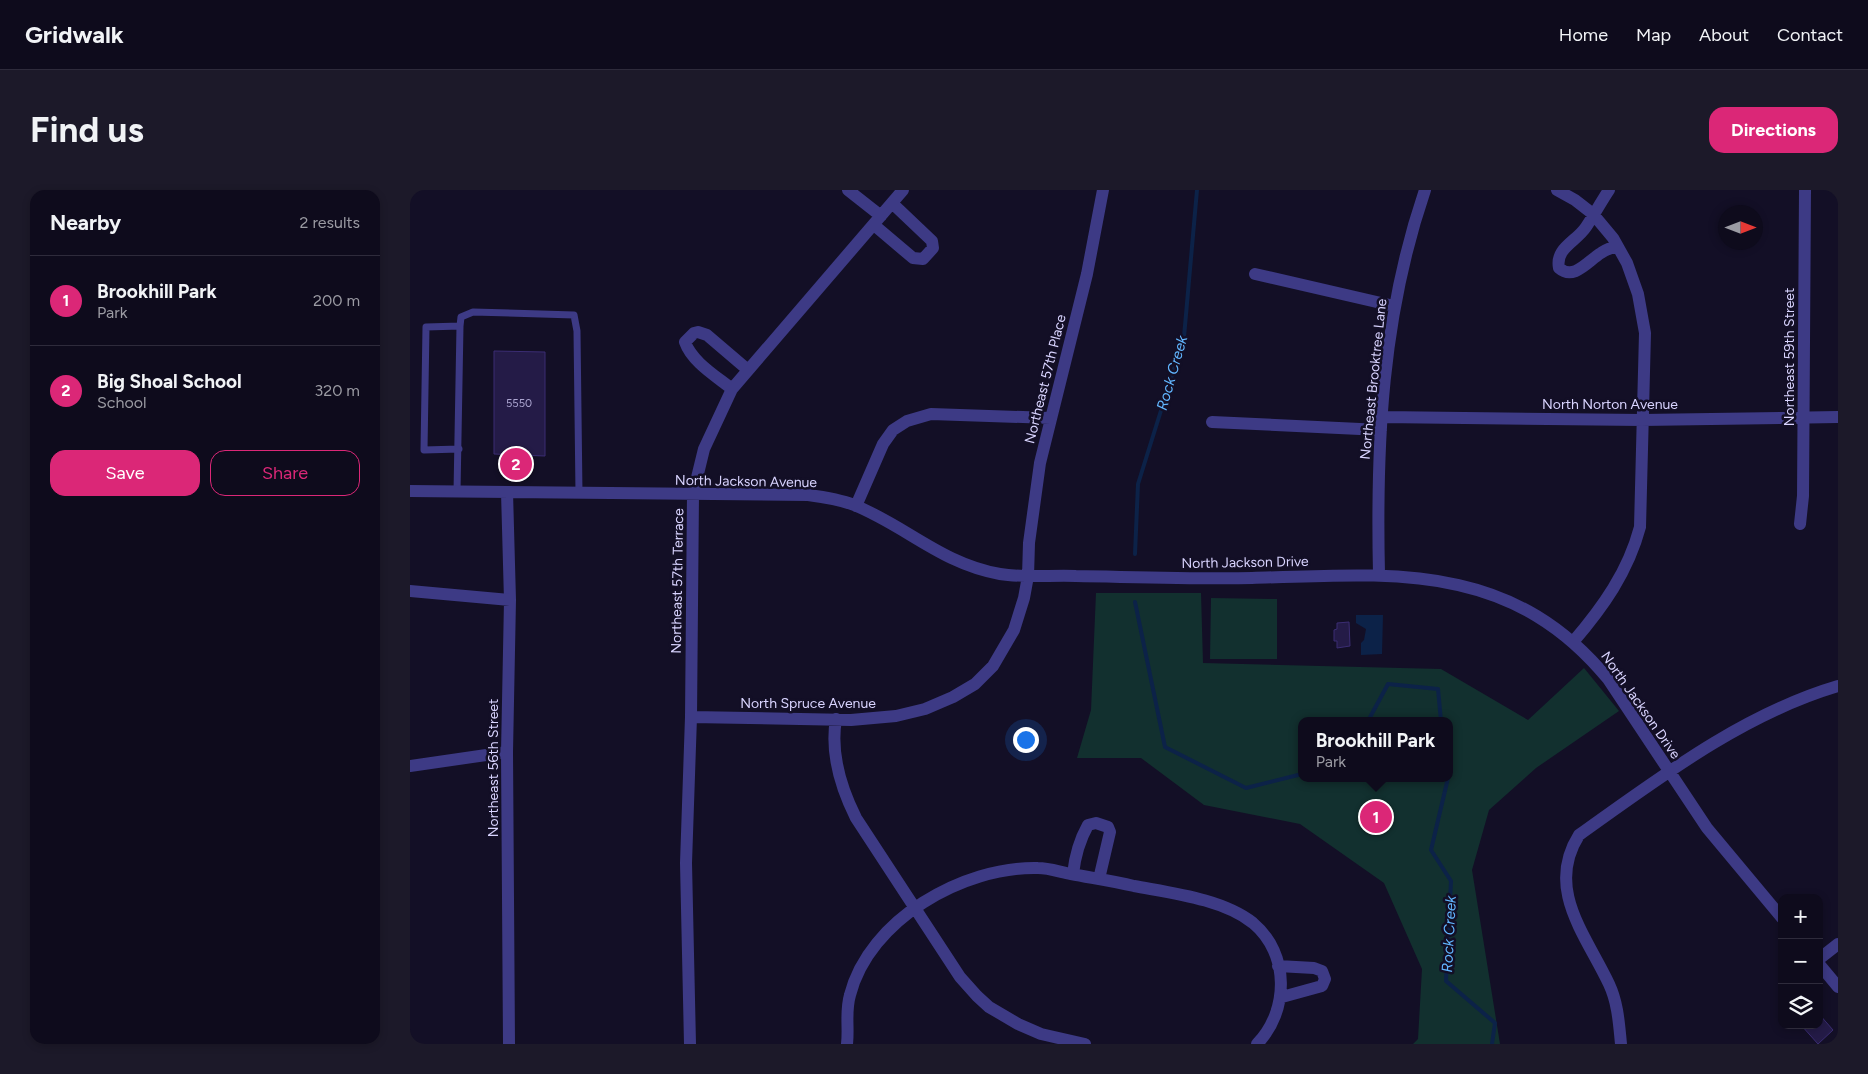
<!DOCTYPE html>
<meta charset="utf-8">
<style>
:root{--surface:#0e0b1c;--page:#1c1929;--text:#f1f3f6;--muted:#9b9ba3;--line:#2e2b3b;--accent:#db2777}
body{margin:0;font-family:Figtree,sans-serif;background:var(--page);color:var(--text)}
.controls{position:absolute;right:15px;bottom:15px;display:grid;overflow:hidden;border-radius:10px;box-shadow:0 2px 8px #0003}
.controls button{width:45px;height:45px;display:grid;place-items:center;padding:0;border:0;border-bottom:1px solid var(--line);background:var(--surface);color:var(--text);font:25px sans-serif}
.compass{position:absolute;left:1308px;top:15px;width:45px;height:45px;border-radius:50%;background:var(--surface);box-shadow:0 2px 8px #0003;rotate:90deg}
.you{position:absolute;left:615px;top:549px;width:18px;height:18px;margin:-12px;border:4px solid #fff;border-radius:50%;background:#1a73e8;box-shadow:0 0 0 8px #1a73e833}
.badge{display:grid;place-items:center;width:32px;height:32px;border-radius:50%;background:var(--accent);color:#fff;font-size:16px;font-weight:700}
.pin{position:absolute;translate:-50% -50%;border:2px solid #fff;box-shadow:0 1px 5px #0006}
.popup{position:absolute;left:888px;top:527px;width:155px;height:65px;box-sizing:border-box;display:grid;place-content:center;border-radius:10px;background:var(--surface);filter:drop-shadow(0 1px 4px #0005);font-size:16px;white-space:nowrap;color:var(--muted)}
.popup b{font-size:19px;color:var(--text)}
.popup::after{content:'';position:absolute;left:50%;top:100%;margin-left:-10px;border:10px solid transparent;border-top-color:var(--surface)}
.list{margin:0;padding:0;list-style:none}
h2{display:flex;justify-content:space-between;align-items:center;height:65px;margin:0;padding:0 20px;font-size:21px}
h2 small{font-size:16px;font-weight:400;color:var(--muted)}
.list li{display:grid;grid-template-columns:32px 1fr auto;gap:15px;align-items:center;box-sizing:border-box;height:90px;padding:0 20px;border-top:1px solid var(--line)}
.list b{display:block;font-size:19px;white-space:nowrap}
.list p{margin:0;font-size:16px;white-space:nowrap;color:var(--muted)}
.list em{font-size:16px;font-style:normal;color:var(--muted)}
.actions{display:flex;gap:10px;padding:15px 20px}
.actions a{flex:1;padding:11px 0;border:1px solid var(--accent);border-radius:15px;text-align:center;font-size:18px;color:var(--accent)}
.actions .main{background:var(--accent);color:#fff}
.icon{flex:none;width:28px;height:28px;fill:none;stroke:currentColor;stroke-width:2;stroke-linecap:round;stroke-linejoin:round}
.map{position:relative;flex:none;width:1428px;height:854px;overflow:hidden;border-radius:15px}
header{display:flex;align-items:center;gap:30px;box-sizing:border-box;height:70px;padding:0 25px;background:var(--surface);border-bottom:1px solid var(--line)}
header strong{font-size:24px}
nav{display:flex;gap:28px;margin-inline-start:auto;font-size:18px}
.intro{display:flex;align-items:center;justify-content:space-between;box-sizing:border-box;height:120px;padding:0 30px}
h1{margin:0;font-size:35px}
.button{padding:12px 22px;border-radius:15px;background:var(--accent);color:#fff;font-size:18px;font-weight:700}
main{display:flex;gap:30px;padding:0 30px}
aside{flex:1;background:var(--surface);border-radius:15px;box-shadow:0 2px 8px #0003}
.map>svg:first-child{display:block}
.green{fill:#12302f;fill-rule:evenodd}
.water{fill:#0c2248}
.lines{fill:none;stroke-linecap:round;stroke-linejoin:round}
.stream{stroke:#0c2248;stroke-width:4}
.building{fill:#241b47;stroke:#3b2d73}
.service{stroke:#3d3a85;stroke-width:7}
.minor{stroke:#3d3a85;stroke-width:12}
.labels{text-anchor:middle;stroke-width:5;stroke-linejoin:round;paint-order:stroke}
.number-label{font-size:11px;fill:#aca6d1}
.street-label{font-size:14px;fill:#d9d4ff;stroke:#130f26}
.water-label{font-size:15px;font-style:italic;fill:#62b6ff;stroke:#130f26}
</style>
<header>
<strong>Gridwalk</strong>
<nav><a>Home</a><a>Map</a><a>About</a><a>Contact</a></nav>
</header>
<div class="intro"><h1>Find us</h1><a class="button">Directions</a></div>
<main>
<aside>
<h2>Nearby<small>2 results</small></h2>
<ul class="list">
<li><span class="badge">1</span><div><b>Brookhill Park</b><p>Park</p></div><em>200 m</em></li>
<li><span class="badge">2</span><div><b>Big Shoal School</b><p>School</p></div><em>320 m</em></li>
</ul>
<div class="actions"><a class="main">Save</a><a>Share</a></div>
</aside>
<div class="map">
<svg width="1428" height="854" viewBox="0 0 1428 854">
<rect width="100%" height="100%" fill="#130f26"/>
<!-- green -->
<path class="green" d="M 686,403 L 791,403 L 793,473 L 1031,479 L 1118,530 L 1174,478 L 1209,521 L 1126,578 L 1079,620 L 1062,680 L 1090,854 L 1003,854 L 1008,849 L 1012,779 L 974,693 L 890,634 L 794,615 L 731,568 L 667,568 L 681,520 ZM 892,531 L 1040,531 L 1040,588 L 892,588 Z
M 801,408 L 867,409 L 867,469 L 800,469 Z"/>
<!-- water -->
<path class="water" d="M 946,425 L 973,425 L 972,464 L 951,465 L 951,453 L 954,450 L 956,439 L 946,433 Z"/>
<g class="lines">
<!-- stream -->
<path class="stream" d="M 725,364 L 728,294 L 774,147 L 787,0
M 725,412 L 755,557 L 836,598 L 892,584
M 958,531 L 978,494 L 1028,499 L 1031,531
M 1038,588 L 1021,660 L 1041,691 L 1036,791 L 1085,833 L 1082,854"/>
</g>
<!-- building -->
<path class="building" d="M 84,161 L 135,162 L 135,266 L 84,264 Z
M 939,432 L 940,456 L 927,458 L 927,451 L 924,451 L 924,440 L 927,439 L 927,433 Z
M 1409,824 L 1423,840 L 1408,854 L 1391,835 L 1409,835 Z"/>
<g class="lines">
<!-- service -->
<path class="service" d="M 49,259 L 14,260 L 16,137 L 50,136
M 47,302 L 50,136 L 51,127 L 63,122 L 164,125 L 167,141 L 169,304"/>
<!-- minor -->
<path class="minor" d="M 438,0 L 471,26
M 1147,0 L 1165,10 L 1183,24 L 1203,48 L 1217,73 L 1228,104 L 1235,143 L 1230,337 C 1218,382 1193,417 1163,452
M 1199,0 C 1191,12 1184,25 1176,37 C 1166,52 1145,58 1149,78 C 1164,91 1178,71 1191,63 C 1195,60 1201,58 1206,56
M 464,35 L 503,68 L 513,69 L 523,58 L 522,51 L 482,13
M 845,84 L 984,116
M 322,199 C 306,186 282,172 275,152 L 284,143 L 288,142 L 297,145 L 338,180
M 972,227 L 1232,230 L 1428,227
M 802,232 L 971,240
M 0,301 L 398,305 C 414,307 429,309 444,315 C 496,336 532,374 590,384 C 615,388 641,385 666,386 C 725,387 783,389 842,388 C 981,384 1100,370 1198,489 L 1297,638 L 1372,728
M 97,302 L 100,410 L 97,562 L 99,854
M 446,316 L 473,254 L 483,240 L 497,231 L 521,224 L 640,228
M 1390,334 L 1393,306 L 1395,0
M 969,384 C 966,252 972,126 1015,0
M 0,401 L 100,410
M 281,527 L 441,530 L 486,526 L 515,519 L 543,507 L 565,494 L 583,476 L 604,440 L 614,408 L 618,386 L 619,353 L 630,273 L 677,84 L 693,0
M 426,529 C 420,564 431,598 446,628 L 550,787 L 567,806 L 579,817 L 608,834 L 631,844 L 675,854
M 0,576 L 97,562
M 663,684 C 665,666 669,651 678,635 L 686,633 L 698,637 L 700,642 L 689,689
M 1409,769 L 1428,754
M 1409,774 L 1428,797
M 868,776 L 904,778 L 912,781 L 915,789 L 912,796 L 872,807
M 280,854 L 276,673 L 281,527 L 283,304 L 294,259 L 322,199 L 493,0
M 437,854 C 439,838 435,822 440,805 C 459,730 553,676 628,678 C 639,678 650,682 661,684 C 682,688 703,691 724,696 C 761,703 813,709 843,733 C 880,764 879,821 847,854
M 1211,854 C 1209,834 1208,813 1199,794 C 1176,745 1135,699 1169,645 C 1249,588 1333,524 1428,496"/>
</g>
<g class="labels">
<!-- number labels -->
<g class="number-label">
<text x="109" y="217">5550</text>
</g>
<!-- street labels -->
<g class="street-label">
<text transform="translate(1379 167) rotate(-90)" y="5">Northeast 59th Street</text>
<text transform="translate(635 189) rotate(-76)" y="5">Northeast 57th Place</text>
<text transform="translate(963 189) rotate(-84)" y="5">Northeast Brooktree Lane</text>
<text x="1200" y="219">North Norton Avenue</text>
<text transform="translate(336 291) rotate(1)" y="5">North Jackson Avenue</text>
<text transform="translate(835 372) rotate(-1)" y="5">North Jackson Drive</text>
<text transform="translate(267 391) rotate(-89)" y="5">Northeast 57th Terrace</text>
<text x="398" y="518">North Spruce Avenue</text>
<text transform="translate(1231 515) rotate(55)" y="5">North Jackson Drive</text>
<text transform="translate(83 578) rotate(-90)" y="5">Northeast 56th Street</text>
</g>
<!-- water labels -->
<g class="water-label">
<text transform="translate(762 183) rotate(-74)" y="5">Rock Creek</text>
<text transform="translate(1039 744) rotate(-87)" y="5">Rock Creek</text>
</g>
</g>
</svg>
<div class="controls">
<button>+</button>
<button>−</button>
<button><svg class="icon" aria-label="layers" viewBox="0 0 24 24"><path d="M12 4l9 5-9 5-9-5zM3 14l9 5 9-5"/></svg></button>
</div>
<svg class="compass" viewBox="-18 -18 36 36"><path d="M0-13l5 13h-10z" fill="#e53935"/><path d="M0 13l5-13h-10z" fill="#9b9ba3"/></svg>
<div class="you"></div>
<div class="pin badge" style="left:966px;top:627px">1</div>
<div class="popup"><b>Brookhill Park</b>Park</div>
<div class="pin badge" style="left:106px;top:274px">2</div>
</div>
</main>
